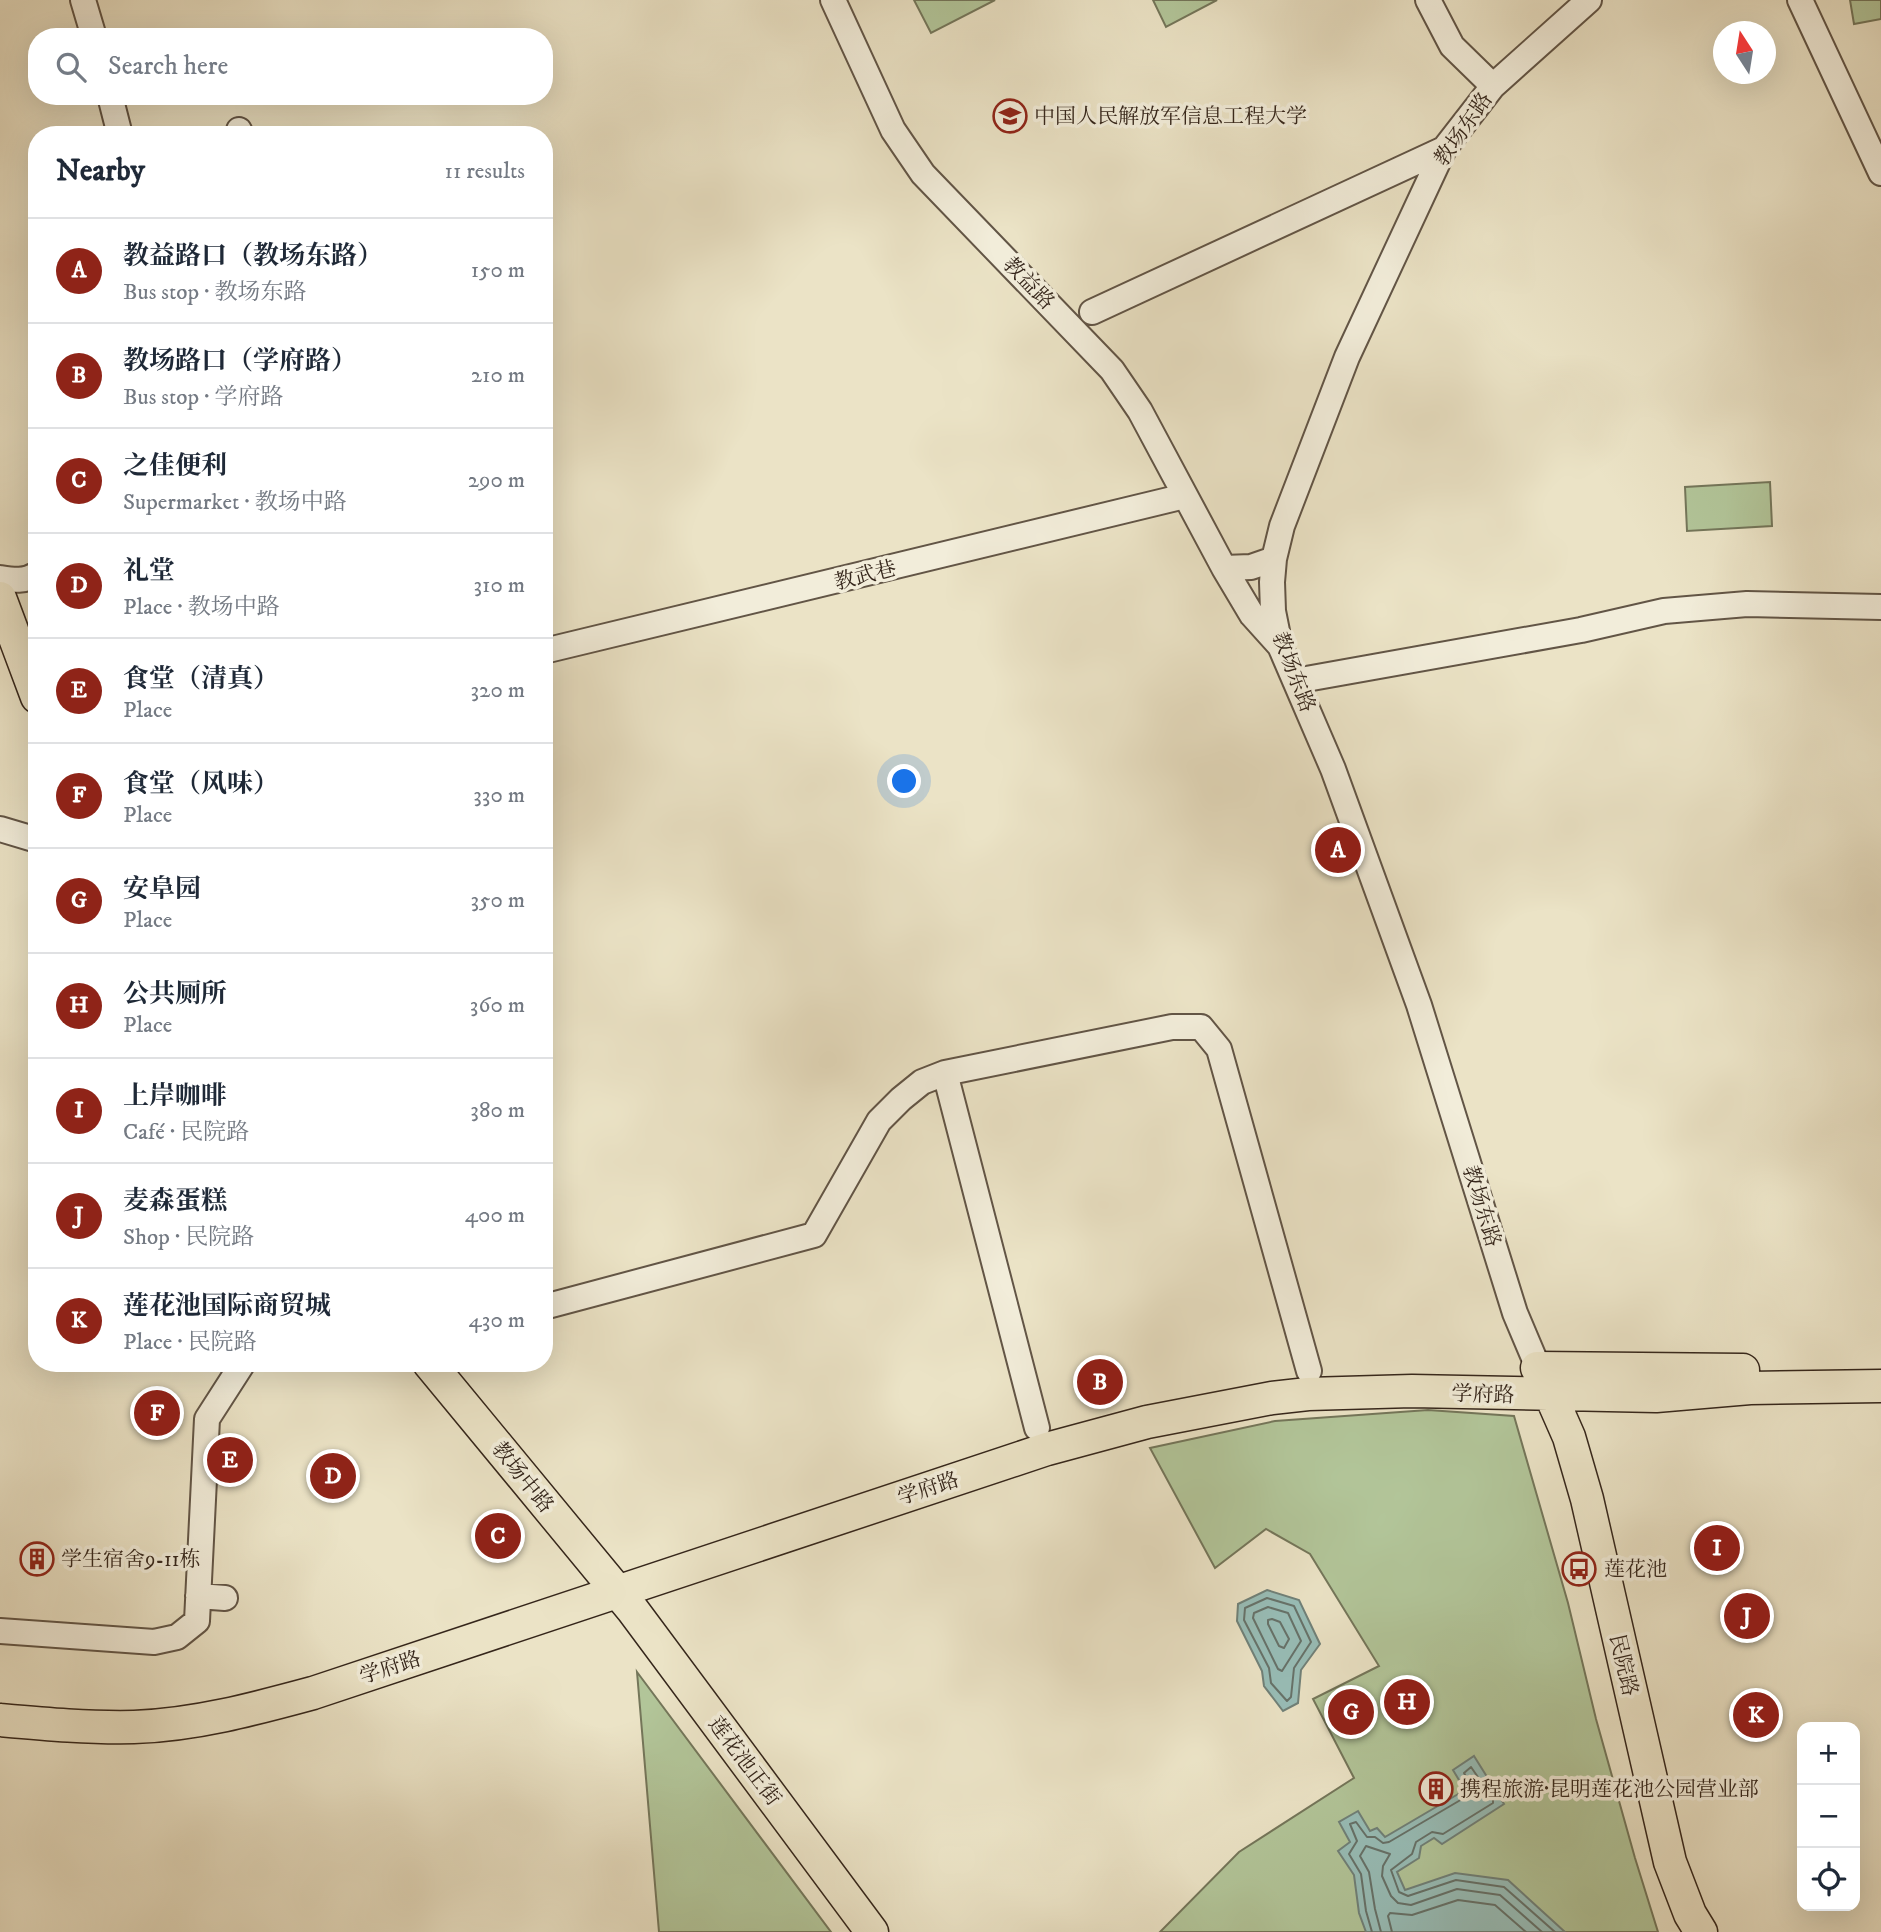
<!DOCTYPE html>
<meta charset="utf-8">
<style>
:root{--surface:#fff;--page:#f6f6f7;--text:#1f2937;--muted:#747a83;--line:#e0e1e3;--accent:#8f2418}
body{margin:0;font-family:"IM FELL DW Pica","Noto Serif SC",serif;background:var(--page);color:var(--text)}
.controls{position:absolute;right:21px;bottom:21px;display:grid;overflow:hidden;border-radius:14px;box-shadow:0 7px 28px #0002}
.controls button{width:63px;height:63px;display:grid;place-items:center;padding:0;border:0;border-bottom:2px solid var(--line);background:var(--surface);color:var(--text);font:35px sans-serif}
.compass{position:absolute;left:1713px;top:21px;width:63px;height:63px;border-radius:50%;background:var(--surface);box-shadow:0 7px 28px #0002;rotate:348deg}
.you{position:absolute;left:905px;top:782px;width:24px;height:24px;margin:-18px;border:5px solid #fff;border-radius:50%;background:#1a73e8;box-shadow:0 0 0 10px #1a73e833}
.badge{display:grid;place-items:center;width:46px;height:46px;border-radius:50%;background:var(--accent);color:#fff;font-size:23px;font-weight:700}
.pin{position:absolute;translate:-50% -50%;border:4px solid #fff;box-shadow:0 2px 7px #0006}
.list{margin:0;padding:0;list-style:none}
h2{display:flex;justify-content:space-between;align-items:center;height:91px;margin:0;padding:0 28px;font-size:30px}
h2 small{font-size:23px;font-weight:400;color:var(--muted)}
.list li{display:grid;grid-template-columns:46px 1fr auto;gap:21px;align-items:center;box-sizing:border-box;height:105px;padding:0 28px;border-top:2px solid var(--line)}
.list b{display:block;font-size:26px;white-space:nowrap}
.list p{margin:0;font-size:23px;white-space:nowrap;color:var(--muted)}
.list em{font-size:23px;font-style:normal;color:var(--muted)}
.icon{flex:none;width:38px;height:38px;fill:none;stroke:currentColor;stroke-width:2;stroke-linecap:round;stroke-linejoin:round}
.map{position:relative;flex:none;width:1881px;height:1932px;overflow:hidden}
.search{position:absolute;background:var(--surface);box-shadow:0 7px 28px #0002;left:28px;top:28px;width:525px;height:77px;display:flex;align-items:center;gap:18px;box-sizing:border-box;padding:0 24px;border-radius:28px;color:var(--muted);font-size:26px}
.panel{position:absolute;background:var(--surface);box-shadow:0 7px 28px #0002;left:28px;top:126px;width:525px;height:1246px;border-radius:28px}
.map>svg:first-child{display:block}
.green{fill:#b2c599;stroke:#74765a;stroke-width:2}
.water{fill:#98beb8;stroke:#708179;stroke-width:2}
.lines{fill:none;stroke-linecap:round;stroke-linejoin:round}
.shore{stroke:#66726a;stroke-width:2}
.minor-casing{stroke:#625546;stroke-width:28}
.major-casing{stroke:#35261b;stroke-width:35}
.minor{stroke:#f2edda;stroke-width:24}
.major{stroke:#ebe3c6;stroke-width:32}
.labels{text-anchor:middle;stroke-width:7;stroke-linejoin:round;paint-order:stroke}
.poi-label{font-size:21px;fill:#35261b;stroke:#f2edda;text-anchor:start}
.street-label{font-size:21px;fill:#35261b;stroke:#f2edda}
</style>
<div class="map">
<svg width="1881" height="1932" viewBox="0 0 1881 1932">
<rect width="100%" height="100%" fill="#ebe3c6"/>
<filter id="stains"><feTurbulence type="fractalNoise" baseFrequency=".00286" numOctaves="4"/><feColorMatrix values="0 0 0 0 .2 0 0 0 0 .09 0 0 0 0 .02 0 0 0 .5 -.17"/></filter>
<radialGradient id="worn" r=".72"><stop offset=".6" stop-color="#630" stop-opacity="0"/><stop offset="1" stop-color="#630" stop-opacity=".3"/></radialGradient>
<!-- green -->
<path class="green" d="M 914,0 L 995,0 L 931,33 Z
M 1153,0 L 1217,0 L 1166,27 Z
M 1850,0 L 1881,0 L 1881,19 L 1854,24 Z
M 1770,482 L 1772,526 L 1687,531 L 1685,487 Z
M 1428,1410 L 1514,1416 L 1568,1603 L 1596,1719 L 1635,1858 L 1658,1932 L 1160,1932 L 1239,1852 L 1354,1778 L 1313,1699 L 1379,1666 L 1310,1554 L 1266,1529 L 1215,1568 L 1150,1448 L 1275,1421 Z
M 637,1672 L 831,1932 L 659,1932 Z"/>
<!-- water -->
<path class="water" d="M 1267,1590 L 1299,1600 L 1320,1644 L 1301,1670 L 1298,1703 L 1283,1711 L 1264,1686 L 1262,1671 L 1237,1621 L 1238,1604 Z
M 1474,1756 L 1504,1804 L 1442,1844 L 1434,1838 L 1421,1846 L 1419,1858 L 1397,1872 L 1405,1890 L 1455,1873 L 1508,1880 L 1565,1932 L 1366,1932 L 1359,1913 L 1354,1875 L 1338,1851 L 1350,1842 L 1339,1822 L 1358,1811 L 1370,1831 L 1377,1828 L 1385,1837 L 1465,1790 L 1453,1770 Z"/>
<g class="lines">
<!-- shore -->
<path class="shore" d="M 1267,1598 L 1294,1606 L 1311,1642 L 1294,1668 L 1291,1697 L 1287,1701 L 1271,1683 L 1269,1668 L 1244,1620 L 1245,1608 Z
M 1268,1607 L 1288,1613 L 1301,1641 L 1282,1671 L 1278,1669 L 1253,1618 L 1254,1613 Z
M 1272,1619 L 1280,1622 L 1289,1639 L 1284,1648 L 1279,1646 L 1268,1624 L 1268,1620 Z
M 1372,1932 L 1366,1911 L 1361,1874 L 1349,1854 L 1357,1841 L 1350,1824 L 1356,1822 L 1367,1837 L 1375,1837 L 1383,1843 L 1389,1842 L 1469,1795 L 1472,1787 L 1464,1773 L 1471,1767 L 1493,1799 L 1493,1803 L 1443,1834 L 1432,1832 L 1416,1842 L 1412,1854 L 1391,1870 L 1399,1892 L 1408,1896 L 1456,1880 L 1504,1887 L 1555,1932
M 1381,1932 L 1375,1909 L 1369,1872 L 1360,1856 L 1366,1846 L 1390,1854 L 1383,1866 L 1382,1876 L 1391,1896 L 1398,1903 L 1411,1905 L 1457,1889 L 1500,1895 L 1542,1932
M 1392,1932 L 1388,1916 L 1390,1913 L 1412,1915 L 1458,1900 L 1495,1905 L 1526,1932"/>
<defs>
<path id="minor" d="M 83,0 L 94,37
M 833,0 L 893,130 L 923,174 L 1112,370 L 1140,411 L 1224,568
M 1428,0 L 1452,46 L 1493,86
M 1800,0 L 1881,173
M 110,96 L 120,135
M 239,130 L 241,135
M 1092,312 L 1444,149
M 1274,559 L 1251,567 L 1224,568 L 1252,615 L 1279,645
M 0,578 C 13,580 25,582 37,574
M 544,651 L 1185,496
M 1295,681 L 1581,630 L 1664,611 L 1747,604 L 1881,607
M 0,829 L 37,840
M 945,1073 L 1037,1428
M 544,1307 L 814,1235 L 879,1121 L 901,1099 L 922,1082 L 945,1073 L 1172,1027 L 1201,1027 L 1219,1049 L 1309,1371
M 1545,1384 L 1515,1313 L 1419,1005 L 1333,769 L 1280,646 L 1273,611 L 1272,582 L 1274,559 L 1282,526 L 1347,357 L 1444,149 L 1493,86 L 1589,0
M 198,1596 L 225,1598
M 0,1631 L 154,1642 L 177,1637 L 197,1621 L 207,1419 L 243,1363"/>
<path id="major" d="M 0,598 L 37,697
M 429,1363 L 632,1609 L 872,1932
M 1537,1368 L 1743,1370
M 1551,1396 L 1569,1437 L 1587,1499 L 1670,1862 L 1690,1914 L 1701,1932
M 0,1720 C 45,1724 89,1728 134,1727 C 195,1725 254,1709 313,1693 L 1047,1449 L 1147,1422 L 1272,1398 L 1308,1394 L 1412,1391 L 1656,1396 L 1750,1388 L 1881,1386"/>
</defs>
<!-- minor casing -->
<use href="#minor" class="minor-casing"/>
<!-- major casing -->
<use href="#major" class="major-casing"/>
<!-- minor -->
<use href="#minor" class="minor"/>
<!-- major -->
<use href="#major" class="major"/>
</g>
<!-- icons -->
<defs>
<symbol id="university-ring" viewBox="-11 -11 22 22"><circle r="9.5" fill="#f2edda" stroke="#8f2418" stroke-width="1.5"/><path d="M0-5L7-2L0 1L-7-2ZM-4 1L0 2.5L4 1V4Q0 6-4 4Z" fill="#8f2418"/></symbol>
<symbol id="building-ring" viewBox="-11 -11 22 22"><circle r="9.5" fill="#f2edda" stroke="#8f2418" stroke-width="1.5"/><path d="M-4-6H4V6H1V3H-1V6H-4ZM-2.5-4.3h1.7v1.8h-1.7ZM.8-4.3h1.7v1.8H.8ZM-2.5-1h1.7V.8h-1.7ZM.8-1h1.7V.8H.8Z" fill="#8f2418"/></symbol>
<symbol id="bus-ring" viewBox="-11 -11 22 22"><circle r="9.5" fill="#f2edda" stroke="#8f2418" stroke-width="1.5"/><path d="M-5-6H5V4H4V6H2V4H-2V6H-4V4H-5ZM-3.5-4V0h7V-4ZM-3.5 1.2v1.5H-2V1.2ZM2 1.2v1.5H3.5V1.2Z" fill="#8f2418"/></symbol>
</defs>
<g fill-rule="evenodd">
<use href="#university-ring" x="991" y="97" width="38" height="38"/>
<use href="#building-ring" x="18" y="1540" width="38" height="38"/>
<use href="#bus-ring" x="1560" y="1550" width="38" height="38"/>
<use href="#building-ring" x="1417" y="1770" width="38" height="38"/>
</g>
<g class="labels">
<!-- poi labels -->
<g class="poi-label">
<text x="1034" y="123">中国人民解放军信息工程大学</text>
<text x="61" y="1566">学生宿舍9-11栋</text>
<text x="1604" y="1576">莲花池</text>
<text x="1460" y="1796">携程旅游·昆明莲花池公园营业部</text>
</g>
<!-- street labels -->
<g class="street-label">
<text transform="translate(1463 129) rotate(-55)" y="7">教场东路</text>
<text transform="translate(1029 283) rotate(46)" y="7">教益路</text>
<text transform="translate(865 575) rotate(-14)" y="7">教武巷</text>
<text transform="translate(1294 672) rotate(69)" y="7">教场东路</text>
<text transform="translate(1482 1206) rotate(73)" y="7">教场东路</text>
<text transform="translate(1483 1394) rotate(2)" y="7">学府路</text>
<text transform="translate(523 1477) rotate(51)" y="7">教场中路</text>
<text transform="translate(928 1488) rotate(-18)" y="7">学府路</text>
<text transform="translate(1624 1665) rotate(77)" y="7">民院路</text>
<text transform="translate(390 1667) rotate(-18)" y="7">学府路</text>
<text transform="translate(745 1761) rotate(53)" y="7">莲花池正街</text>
</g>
</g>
<rect width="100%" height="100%" filter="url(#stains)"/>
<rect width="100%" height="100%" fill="url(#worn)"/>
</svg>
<div class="controls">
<button>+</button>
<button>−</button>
<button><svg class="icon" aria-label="locate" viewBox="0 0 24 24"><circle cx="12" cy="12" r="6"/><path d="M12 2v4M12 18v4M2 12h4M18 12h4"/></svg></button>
</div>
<svg class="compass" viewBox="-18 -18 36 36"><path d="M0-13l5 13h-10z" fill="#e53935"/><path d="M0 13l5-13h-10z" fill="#747a83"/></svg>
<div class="you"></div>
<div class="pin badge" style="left:1338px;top:850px">A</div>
<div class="pin badge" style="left:1100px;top:1382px">B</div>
<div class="pin badge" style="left:498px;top:1536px">C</div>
<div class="pin badge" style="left:333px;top:1476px">D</div>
<div class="pin badge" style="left:230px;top:1460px">E</div>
<div class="pin badge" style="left:157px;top:1413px">F</div>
<div class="pin badge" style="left:1351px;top:1712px">G</div>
<div class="pin badge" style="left:1407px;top:1702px">H</div>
<div class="pin badge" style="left:1717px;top:1548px">I</div>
<div class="pin badge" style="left:1747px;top:1616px">J</div>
<div class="pin badge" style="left:1756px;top:1715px">K</div>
<div class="search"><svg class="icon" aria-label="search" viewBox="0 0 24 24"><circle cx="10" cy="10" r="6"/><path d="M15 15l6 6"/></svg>Search here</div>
<section class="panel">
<h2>Nearby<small>11 results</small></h2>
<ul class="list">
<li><span class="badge">A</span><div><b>教益路口（教场东路）</b><p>Bus stop · 教场东路</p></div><em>150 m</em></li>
<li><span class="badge">B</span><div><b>教场路口（学府路）</b><p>Bus stop · 学府路</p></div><em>210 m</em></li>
<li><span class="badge">C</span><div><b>之佳便利</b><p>Supermarket · 教场中路</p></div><em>290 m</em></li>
<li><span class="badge">D</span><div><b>礼堂</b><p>Place · 教场中路</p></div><em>310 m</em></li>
<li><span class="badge">E</span><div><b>食堂（清真）</b><p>Place</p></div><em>320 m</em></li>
<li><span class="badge">F</span><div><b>食堂（风味）</b><p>Place</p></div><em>330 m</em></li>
<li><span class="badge">G</span><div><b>安阜园</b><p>Place</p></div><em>350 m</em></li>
<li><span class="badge">H</span><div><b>公共厕所</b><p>Place</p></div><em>360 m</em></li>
<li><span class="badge">I</span><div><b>上岸咖啡</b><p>Café · 民院路</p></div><em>380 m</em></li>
<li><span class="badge">J</span><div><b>麦森蛋糕</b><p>Shop · 民院路</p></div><em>400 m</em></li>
<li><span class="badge">K</span><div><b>莲花池国际商贸城</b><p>Place · 民院路</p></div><em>430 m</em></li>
</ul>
</section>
</div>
